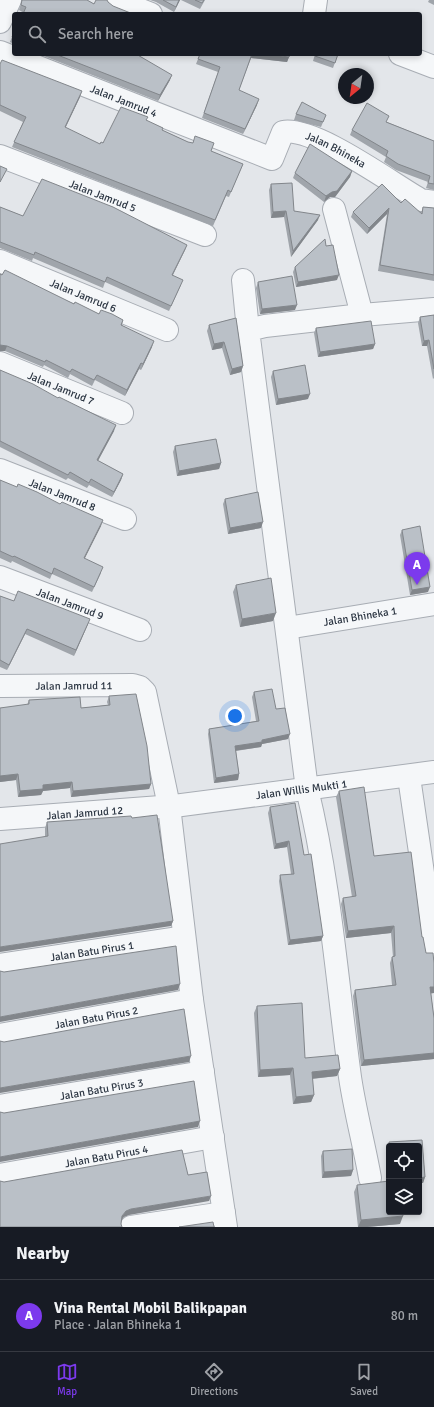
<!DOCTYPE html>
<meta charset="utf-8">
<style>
:root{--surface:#171b24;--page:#20242c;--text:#f1f3f6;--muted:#9ea1a6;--line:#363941;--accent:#7c3aed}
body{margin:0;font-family:Signika,sans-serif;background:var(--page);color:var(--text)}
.controls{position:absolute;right:12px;bottom:12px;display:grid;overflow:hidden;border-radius:4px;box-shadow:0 2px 6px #0003}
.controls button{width:36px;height:36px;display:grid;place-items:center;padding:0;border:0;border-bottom:1px solid var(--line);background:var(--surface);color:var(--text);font:20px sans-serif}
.compass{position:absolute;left:338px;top:68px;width:36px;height:36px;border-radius:50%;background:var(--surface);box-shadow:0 2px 6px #0003;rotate:209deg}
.you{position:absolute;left:235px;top:716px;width:14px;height:14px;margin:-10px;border:3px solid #fff;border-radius:50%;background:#1a73e8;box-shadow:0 0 0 6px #1a73e833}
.badge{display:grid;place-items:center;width:26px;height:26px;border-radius:50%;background:var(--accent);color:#fff;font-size:13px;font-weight:700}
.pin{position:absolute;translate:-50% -33px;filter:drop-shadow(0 1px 2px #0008)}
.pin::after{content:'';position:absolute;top:21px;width:14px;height:12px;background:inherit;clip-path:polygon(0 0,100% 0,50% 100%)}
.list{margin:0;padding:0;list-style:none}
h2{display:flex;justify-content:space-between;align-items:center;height:52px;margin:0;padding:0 16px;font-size:17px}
h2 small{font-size:13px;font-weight:400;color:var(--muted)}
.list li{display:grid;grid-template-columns:26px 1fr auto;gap:12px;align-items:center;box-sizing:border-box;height:72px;padding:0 16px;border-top:1px solid var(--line)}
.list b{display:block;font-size:15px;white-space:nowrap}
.list p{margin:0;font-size:13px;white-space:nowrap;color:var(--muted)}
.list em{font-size:13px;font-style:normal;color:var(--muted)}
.icon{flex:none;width:22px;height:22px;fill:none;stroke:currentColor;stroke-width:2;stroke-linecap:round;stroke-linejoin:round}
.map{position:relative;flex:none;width:434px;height:1227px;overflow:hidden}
.search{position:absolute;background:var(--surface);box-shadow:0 2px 6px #0003;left:12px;right:12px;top:12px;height:44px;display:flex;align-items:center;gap:10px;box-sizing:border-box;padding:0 14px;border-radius:4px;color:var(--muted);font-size:15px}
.sheet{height:124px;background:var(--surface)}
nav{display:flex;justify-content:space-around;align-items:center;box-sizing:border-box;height:56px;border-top:1px solid var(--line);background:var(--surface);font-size:11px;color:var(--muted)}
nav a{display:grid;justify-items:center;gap:2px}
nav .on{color:var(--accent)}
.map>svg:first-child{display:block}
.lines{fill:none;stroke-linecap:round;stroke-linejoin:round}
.minor-casing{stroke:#a8adb4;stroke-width:24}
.minor{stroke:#f5f7f9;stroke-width:22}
.wall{fill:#a0a5ab}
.shaded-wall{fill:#82868b}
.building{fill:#bac0c7;stroke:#82868b}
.labels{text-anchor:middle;stroke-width:3;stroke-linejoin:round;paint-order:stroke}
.street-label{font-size:11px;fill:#2b3542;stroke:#f2f5f8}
</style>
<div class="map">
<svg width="434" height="1227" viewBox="0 0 434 1227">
<rect width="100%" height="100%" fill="#e3e6ea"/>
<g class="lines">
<defs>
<g id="minor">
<path d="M 116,0 L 151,14"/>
<path d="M 314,14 L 316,0"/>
<path d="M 0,22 L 10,0"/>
<path id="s1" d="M 0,52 L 272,159 L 283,132 C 314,126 391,183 421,200 L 434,202"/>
<path d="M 400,54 L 434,67"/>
<path id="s2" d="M 0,156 L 205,235"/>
<path d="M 334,209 L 362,315 L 265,326 L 248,330 L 307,789 C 330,883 337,981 350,1077 C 355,1111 364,1144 370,1178"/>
<path id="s3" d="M 0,261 L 167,330"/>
<path d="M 243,280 L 248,330"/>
<path d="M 362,315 L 434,309"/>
<path id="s4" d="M 0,363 L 122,413"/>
<path id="s5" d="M 0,470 L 125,519"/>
<path id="s6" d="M 0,577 L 140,630"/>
<path id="s7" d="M 287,628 L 434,604"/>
<path id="s8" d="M 0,686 L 133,685 L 140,687 L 145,692 L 169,806 L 192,1000 L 226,1227"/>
<path d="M 409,777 L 430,921 L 434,921"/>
<path id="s9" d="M 0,819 L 174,806 L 434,772"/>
<path d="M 430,921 L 434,948"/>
<path id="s10" d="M 0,965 L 184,937"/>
<path id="s11" d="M 0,1035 L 192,1000"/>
<path id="s12" d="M 0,1106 L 203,1072"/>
<path id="s13" d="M 0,1175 L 213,1137"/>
<path d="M 131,1227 L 224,1213"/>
</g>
</defs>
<!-- minor casing -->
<use href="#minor" class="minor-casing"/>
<!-- minor -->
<use href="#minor" class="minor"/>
</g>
<!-- wall -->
<path class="wall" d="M 22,0 L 87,0 L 94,4 L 108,2 L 24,13 L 19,10 Z
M 150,0 L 180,0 L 174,12 L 156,2 Z
M 181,0 L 205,0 L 200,9 Z
M 429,0 L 434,0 L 434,5 L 428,2 Z
M 14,32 L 14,44 L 10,42 Z
M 39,54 L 136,54 L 170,80 L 158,101 Z
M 200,54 L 289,57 L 287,62 L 251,58 L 239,90 L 257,105 L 243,134 L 202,118 L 218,72 L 196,64 Z
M 315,54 L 338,54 L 333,68 L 313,61 Z
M 0,64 L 80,97 L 65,128 L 100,144 L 146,120 L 162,130 L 188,142 L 243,164 L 229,197 L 226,196 L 213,226 L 12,147 L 23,122 L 0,111 Z
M 296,114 L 326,115 L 321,127 L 294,120 Z
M 387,122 L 434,141 L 434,190 L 426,188 L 428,182 L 396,170 L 384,162 L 386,157 L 350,135 L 352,130 Z
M 352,171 L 350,177 L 335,197 L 330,197 L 324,202 L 293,178 L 295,173 Z
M 271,184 L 294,211 L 318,220 L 291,257 L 284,217 L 271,218 L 269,190 Z
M 401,203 L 421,213 L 423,207 L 434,208 L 434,281 L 378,271 L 387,214 L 367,234 L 351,217 L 353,212 Z
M 0,207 L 23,216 L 187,245 L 185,250 L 173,275 L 181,285 L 169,311 L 105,282 L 103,288 L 33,258 L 32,261 L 0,248 Z
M 326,246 L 337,280 L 296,287 L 293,272 L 295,267 Z
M 0,274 L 99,314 L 123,320 L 122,325 L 152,347 L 141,370 L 139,369 L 125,396 L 95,380 L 92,386 L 70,374 L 68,378 L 44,365 L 43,367 L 5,351 L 0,351 Z
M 258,282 L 295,310 L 260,314 L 256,288 Z
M 434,315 L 434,378 L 433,379 L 427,346 L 422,346 L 418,323 L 420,317 Z
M 236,318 L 243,366 L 241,372 L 230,375 L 222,348 L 212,350 L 207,331 L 209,325 Z
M 316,328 L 375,344 L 373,349 L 318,357 L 314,333 Z
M 0,370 L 114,431 L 98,461 L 123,474 L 121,480 L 112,497 L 89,485 L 87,488 L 68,478 L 66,480 L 0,447 Z
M 273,371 L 308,399 L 276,405 L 271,377 Z
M 175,446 L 221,463 L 219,469 L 177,476 L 173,452 Z
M 0,480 L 101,526 L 84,559 L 101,573 L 92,592 L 52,574 L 50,579 L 12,561 L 11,563 L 0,558 Z
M 225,499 L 261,528 L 228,534 L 223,504 Z
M 402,530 L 428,592 L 410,595 L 400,535 Z
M 236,585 L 273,621 L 240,627 L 233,592 Z
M 0,596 L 14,601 L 88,624 L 74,656 L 25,634 L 7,670 L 0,667 Z
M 254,692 L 276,709 L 288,739 L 262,744 L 261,747 L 236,751 L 239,774 L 238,780 L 214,783 L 208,734 L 209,729 L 256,721 L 252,697 Z
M 109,696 L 151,784 L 149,789 L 71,797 L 70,788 L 43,791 L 41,795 L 18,797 L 16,780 L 0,782 L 0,708 L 27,705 L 29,700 L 81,708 L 108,705 L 107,702 Z
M 339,791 L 374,856 L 422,937 L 431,993 L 434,1018 L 434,1059 L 361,1066 L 353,996 L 355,990 L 392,985 L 390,963 L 392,957 L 393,957 L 391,933 L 346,938 L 341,904 L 343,898 L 352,897 L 336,797 Z
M 270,807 L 304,855 L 323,936 L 321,941 L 288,945 L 279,881 L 280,875 L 291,874 L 287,847 L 274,849 L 268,813 Z
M 132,818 L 173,921 L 171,926 L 45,836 L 45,828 L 47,822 Z
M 257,1006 L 305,1058 L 340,1069 L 337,1076 L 312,1079 L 314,1095 L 311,1102 L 293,1104 L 290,1075 L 258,1077 L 254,1013 Z
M 422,1140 L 425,1177 L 423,1183 L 419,1183 L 419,1146 L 389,1146 L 389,1168 L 387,1148 L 389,1142 Z
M 323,1151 L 353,1170 L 351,1176 L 322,1178 L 321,1156 Z
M 357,1185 L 400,1224 L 367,1227 L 358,1227 L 354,1192 Z"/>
<!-- shaded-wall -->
<path class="shaded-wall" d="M 179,0 L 180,0 L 174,12 L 176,7 Z
M 252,54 L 265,54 L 289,57 L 287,62 L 251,58 Z
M 172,75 L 170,80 L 158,101 L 160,95 Z
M 82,91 L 80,97 L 63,133 L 65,127 Z
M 259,99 L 257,105 L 243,134 L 245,129 Z
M 352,171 L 350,177 L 335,197 L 330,197 L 324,202 L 326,196 Z
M 389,208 L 387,214 L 367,234 L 369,228 Z
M 286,211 L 284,217 L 271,218 L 273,212 Z
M 320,215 L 318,220 L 291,257 L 293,251 Z
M 187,245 L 185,250 L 170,280 L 172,275 Z
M 339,275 L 337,280 L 296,287 L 298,282 Z
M 297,305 L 295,310 L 260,314 L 262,309 Z
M 429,340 L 427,346 L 422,346 L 424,341 Z
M 154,341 L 152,347 L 141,370 L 143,364 Z
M 224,342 L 222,348 L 212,350 L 214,344 Z
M 375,344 L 373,349 L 318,357 L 320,352 Z
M 0,345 L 7,346 L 5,351 L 0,351 Z
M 141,363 L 139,369 L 125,396 L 127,390 Z
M 243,366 L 241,372 L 230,375 L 232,369 Z
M 310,394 L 308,399 L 276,405 L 278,399 Z
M 116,425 L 114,431 L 95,466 L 97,460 Z
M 221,463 L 219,469 L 177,476 L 179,471 Z
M 123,474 L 121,480 L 112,497 L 114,492 Z
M 103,520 L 101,526 L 82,564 L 84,558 Z
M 263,522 L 261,528 L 228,534 L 230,528 Z
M 430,587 L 428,592 L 410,595 L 412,590 Z
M 276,613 L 273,621 L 240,627 L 242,619 Z
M 90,619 L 88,624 L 74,656 L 76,650 Z
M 27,629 L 25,634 L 7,670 L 9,665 Z
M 290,734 L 288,739 L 262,744 L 261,747 L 233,751 L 235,746 L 262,740 Z
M 18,774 L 16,780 L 0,782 L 0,776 Z
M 239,774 L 238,780 L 214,783 L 216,778 Z
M 72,782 L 70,788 L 43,791 L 41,795 L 18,797 L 20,791 L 43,785 Z
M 151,784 L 149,789 L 71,797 L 73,791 Z
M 289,841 L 287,847 L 274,849 L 276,844 Z
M 173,921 L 171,926 L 0,952 L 0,947 Z
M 394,926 L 391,933 L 346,938 L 348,931 Z
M 323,936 L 321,941 L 288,945 L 290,940 Z
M 180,984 L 178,990 L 0,1022 L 0,1017 Z
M 430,987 L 434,987 L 434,993 L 428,994 Z
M 434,1053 L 434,1059 L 361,1066 L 364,1060 Z
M 191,1056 L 189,1062 L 0,1093 L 0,1088 Z
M 293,1068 L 290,1075 L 258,1077 L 260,1070 Z
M 340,1069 L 337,1076 L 309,1079 L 312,1072 Z
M 314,1095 L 311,1102 L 293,1104 L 296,1097 Z
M 200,1121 L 198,1127 L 0,1162 L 0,1157 Z
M 353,1170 L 351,1176 L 322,1178 L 324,1172 Z
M 425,1177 L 423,1183 L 419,1183 L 419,1178 Z
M 211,1196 L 209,1201 L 129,1215 L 124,1217 L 120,1222 L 122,1216 L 126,1211 L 131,1209 Z
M 403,1216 L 400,1224 L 367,1227 L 358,1227 L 361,1220 Z"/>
<!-- building -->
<path class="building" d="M 22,0 L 87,0 L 94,4 L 96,0 L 107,0 L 108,2 L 113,6 L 133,14 L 23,14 L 26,7 L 21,5 Z
M 163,0 L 179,0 L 176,7 Z
M 195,0 L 204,0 L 202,3 Z
M 14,32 L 14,38 L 12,37 Z
M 55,54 L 136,54 L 172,75 L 160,95 Z
M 200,54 L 252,54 L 239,90 L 259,99 L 245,129 L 204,113 L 220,67 L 198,59 Z
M 265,54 L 290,54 L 289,57 Z
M 316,54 L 338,54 L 335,63 L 315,56 Z
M 2,60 L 82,91 L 65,127 L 100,144 L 101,142 L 103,143 L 121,107 L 148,117 L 146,120 L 163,128 L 162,130 L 188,142 L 193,143 L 195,136 L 214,143 L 211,151 L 243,164 L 231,192 L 228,190 L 215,220 L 14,142 L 26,117 L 0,105 L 0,64 Z
M 302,102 L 326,115 L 323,122 L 296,114 Z
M 367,103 L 389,116 L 386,122 L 434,141 L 434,184 L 428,183 L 430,176 L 398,164 L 386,156 L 388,151 L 352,130 Z
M 310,144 L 352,171 L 337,191 L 332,192 L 326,196 L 295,173 Z
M 0,166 L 7,169 L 0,182 Z
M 42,179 L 113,207 L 187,245 L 172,275 L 183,280 L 171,306 L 107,277 L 105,282 L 35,252 L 34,255 L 0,242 L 0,207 L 23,216 Z
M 292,183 L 294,211 L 320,215 L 293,251 L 286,211 L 273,212 L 271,184 Z
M 382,184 L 401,203 L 405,199 L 422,214 L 423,207 L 434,208 L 434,275 L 380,265 L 389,208 L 369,228 L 353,212 Z
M 325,239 L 326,246 L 333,245 L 339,275 L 298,282 L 295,267 Z
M 5,270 L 74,304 L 75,302 L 99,314 L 101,310 L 112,314 L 123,320 L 121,325 L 154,341 L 143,364 L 141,363 L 127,390 L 97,375 L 94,380 L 72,369 L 70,372 L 46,360 L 45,362 L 7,346 L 0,345 L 0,274 L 2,275 Z
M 292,276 L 297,305 L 262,309 L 258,282 Z
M 434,315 L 434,369 L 429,340 L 424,341 L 420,317 Z
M 236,318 L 243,366 L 232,369 L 224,342 L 214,344 L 209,325 Z
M 371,321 L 375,344 L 320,352 L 316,328 Z
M 305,365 L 310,394 L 278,399 L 273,371 Z
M 0,370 L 33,384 L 58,398 L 59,397 L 116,425 L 97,460 L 123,474 L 114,492 L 91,479 L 89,483 L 70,472 L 68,475 L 0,441 Z
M 216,439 L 221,463 L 179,471 L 175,446 Z
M 0,480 L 17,487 L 18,484 L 37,492 L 60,504 L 62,502 L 103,520 L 84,558 L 103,567 L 94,587 L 54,568 L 52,574 L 14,556 L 13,557 L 0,551 Z
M 258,492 L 263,522 L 230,528 L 225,499 Z
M 420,526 L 430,587 L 412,590 L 402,530 Z
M 271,578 L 276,613 L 242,619 L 236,585 Z
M 18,591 L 90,619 L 76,650 L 27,629 L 9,665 L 0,660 L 0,596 L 14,601 Z
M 272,689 L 276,709 L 285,708 L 290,734 L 262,740 L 262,742 L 235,746 L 239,774 L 216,778 L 209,729 L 259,721 L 254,692 Z
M 136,694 L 147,746 L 151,784 L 73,791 L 72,782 L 43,785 L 43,789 L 20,791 L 18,774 L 0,776 L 0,708 L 29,704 L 29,700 L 80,697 L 81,708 L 110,705 L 109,696 Z
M 364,787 L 374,856 L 411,852 L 422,937 L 423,937 L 426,953 L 433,953 L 434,963 L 434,987 L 430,987 L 434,1018 L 434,1053 L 364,1060 L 355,990 L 396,985 L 392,957 L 395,956 L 394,926 L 348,931 L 343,898 L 356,896 L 339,791 Z
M 295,803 L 304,855 L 311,854 L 323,936 L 290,940 L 280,875 L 294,874 L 289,841 L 276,844 L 270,807 Z
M 157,815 L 173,921 L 0,947 L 0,844 L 48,836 L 47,822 L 131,816 L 132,818 Z
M 176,946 L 180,984 L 0,1017 L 0,971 L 4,972 Z
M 302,1003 L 305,1058 L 338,1055 L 340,1069 L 312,1072 L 314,1095 L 296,1097 L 293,1068 L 260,1070 L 257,1006 Z
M 184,1009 L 191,1056 L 0,1088 L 0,1041 L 4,1042 Z
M 194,1081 L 200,1121 L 0,1157 L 0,1112 L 4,1113 Z
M 422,1140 L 425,1177 L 419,1178 L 419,1146 L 390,1146 L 389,1142 Z
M 352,1149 L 353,1170 L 324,1172 L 323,1151 Z
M 182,1150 L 188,1175 L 207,1172 L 211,1196 L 131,1209 L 126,1211 L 122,1216 L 121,1224 L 122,1227 L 0,1227 L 0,1181 L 4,1182 Z
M 389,1181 L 389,1212 L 402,1212 L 403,1216 L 361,1220 L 357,1185 Z
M 213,1222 L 214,1227 L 179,1227 Z"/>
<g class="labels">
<!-- street labels -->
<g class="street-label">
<text dy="4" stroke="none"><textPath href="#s1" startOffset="133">Jalan Jamrud 4</textPath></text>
<text dy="4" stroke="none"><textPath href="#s1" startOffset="378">Jalan Bhineka</textPath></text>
<text dy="4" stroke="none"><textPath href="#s2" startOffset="110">Jalan Jamrud 5</textPath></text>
<text dy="4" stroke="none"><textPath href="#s3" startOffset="90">Jalan Jamrud 6</textPath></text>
<text dy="4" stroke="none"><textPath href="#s4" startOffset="66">Jalan Jamrud 7</textPath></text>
<text dy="4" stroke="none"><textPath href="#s5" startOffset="67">Jalan Jamrud 8</textPath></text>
<text dy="4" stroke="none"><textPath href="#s6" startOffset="75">Jalan Jamrud 9</textPath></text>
<text dy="4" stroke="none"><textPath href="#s7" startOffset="74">Jalan Bhineka 1</textPath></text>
<text dy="4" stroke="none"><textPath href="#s8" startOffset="74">Jalan Jamrud 11</textPath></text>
<text dy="4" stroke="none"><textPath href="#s9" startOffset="303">Jalan Willis Mukti 1</textPath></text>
<text dy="4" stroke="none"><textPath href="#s9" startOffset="85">Jalan Jamrud 12</textPath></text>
<text dy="4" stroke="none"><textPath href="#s10" startOffset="93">Jalan Batu Pirus 1</textPath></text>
<text dy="4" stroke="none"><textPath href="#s11" startOffset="98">Jalan Batu Pirus 2</textPath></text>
<text dy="4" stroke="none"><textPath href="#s12" startOffset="103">Jalan Batu Pirus 3</textPath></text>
<text dy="4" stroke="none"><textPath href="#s13" startOffset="108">Jalan Batu Pirus 4</textPath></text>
</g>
</g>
</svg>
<div class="controls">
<button><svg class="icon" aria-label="locate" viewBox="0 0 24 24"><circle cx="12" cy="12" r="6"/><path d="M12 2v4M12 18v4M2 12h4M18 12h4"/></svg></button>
<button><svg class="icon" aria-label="layers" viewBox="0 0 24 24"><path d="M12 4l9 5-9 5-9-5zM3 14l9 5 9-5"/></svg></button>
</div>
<svg class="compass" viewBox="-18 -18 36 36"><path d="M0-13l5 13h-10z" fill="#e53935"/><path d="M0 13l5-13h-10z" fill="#9ea1a6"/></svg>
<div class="you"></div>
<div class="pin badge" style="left:417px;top:585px">A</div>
<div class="search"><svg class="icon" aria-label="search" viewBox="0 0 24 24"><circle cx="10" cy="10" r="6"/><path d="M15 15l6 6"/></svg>Search here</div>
</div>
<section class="sheet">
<h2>Nearby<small></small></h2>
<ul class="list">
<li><span class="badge">A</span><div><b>Vina Rental Mobil Balikpapan</b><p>Place · Jalan Bhineka 1</p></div><em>80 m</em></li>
</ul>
</section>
<nav>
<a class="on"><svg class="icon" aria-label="map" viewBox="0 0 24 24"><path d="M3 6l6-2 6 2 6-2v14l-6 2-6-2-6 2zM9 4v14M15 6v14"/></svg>Map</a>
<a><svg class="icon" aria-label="directions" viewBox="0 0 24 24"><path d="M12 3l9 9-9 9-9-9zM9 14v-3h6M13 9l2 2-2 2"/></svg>Directions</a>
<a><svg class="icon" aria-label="saved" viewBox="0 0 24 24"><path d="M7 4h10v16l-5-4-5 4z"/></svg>Saved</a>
</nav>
